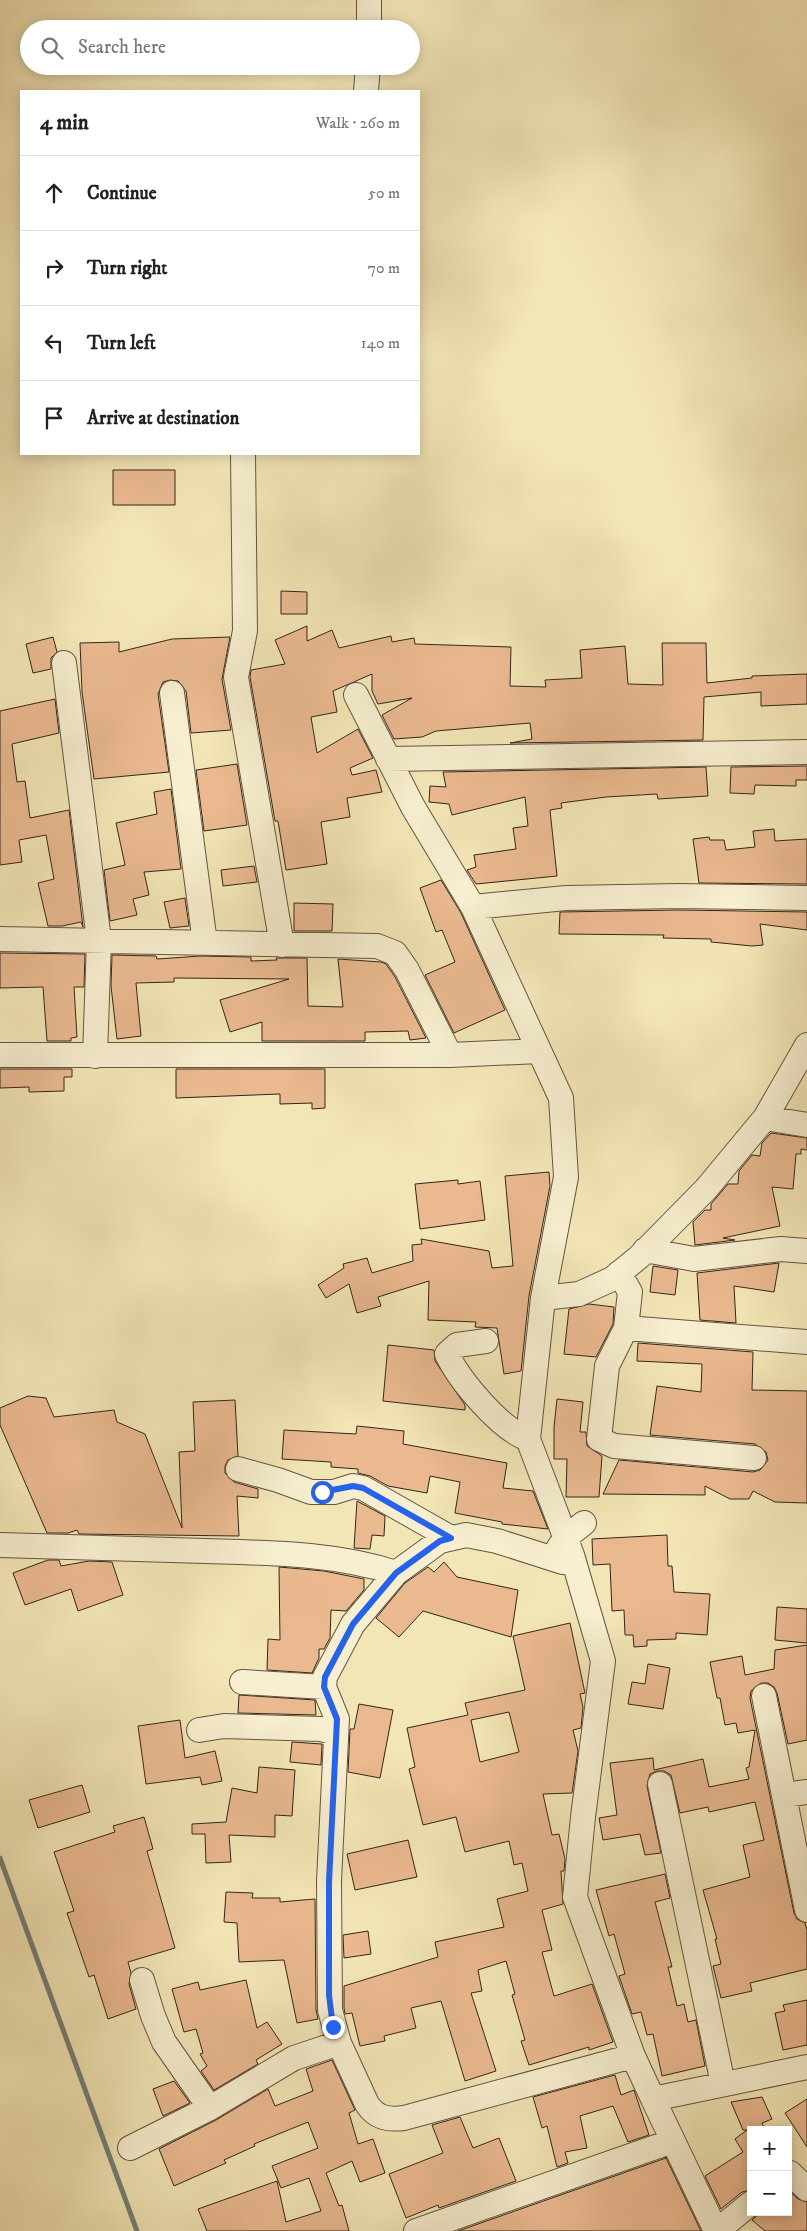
<!DOCTYPE html>
<meta charset="utf-8">
<style>
:root{--surface:#fff;--page:#f6f6f6;--text:#222;--muted:#767676;--line:#e0e0e0}
body{margin:0;font-family:"IM FELL DW Pica",serif;background:var(--page);color:var(--text)}
.controls{position:absolute;right:15px;bottom:15px;display:grid;overflow:hidden;border-radius:0px;box-shadow:0 2px 12px #0003}
.controls button{width:45px;height:45px;display:grid;place-items:center;padding:0;border:0;border-bottom:1px solid var(--line);background:var(--surface);color:var(--text);font:25px sans-serif}
.stop{position:absolute;width:15px;height:15px;margin:-11px;border:4px solid #2563eb;border-radius:50%;background:#fff}
.stop.end{background:#2563eb;border-color:#fff;box-shadow:0 1px 5px #0008}
.list{margin:0;padding:0;list-style:none}
h2{display:flex;justify-content:space-between;align-items:center;height:65px;margin:0;padding:0 20px;font-size:21px}
h2 small{font-size:16px;font-weight:400;color:var(--muted)}
.list li{display:grid;grid-template-columns:32px 1fr auto;gap:15px;align-items:center;box-sizing:border-box;height:75px;padding:0 20px;border-top:1px solid var(--line)}
.list b{display:block;font-size:19px;white-space:nowrap}
.list em{font-size:16px;font-style:normal;color:var(--muted)}
.icon{flex:none;width:28px;height:28px;fill:none;stroke:currentColor;stroke-width:2;stroke-linecap:round;stroke-linejoin:round}
.map{position:relative;flex:none;width:807px;height:2231px;overflow:hidden}
.search{position:absolute;background:var(--surface);box-shadow:0 2px 12px #0003;left:20px;top:20px;width:400px;height:55px;display:flex;align-items:center;gap:12px;box-sizing:border-box;padding:0 18px;border-radius:28px;color:var(--muted);font-size:19px}
.panel{position:absolute;background:var(--surface);box-shadow:0 2px 12px #0003;left:20px;top:90px;width:400px;height:365px;border-radius:0px}
.map>svg:first-child{display:block}
.lines{fill:none;stroke-linecap:round;stroke-linejoin:round}
.stream{stroke:#738177;stroke-width:5}
.building{fill:#eab990;stroke:#34251a;fill-rule:evenodd}
.minor-casing{stroke:#645541;stroke-width:26}
.minor{stroke:#f7efd0;stroke-width:24}
.route{stroke:#2563eb;stroke-width:6}
</style>
<div class="map">
<svg width="807" height="2231" viewBox="0 0 807 2231">
<rect width="100%" height="100%" fill="#f3e6b6"/>
<filter id="stains"><feTurbulence type="fractalNoise" baseFrequency=".004" numOctaves="4"/><feColorMatrix values="0 0 0 0 .2 0 0 0 0 .09 0 0 0 0 .02 0 0 0 .5 -.17"/></filter>
<radialGradient id="worn" r=".72"><stop offset=".6" stop-color="#630" stop-opacity="0"/><stop offset="1" stop-color="#630" stop-opacity=".3"/></radialGradient>
<g class="lines">
<!-- stream -->
<path class="stream" d="M 0,1858 L 137,2231"/>
</g>
<!-- building -->
<path class="building" d="M 113,470 L 175,470 L 175,505 L 113,505 Z
M 281,591 L 307,592 L 307,614 L 281,614 Z
M 307,626 L 307,641 L 332,630 L 339,648 L 391,636 L 392,642 L 414,638 L 415,644 L 511,647 L 510,686 L 546,687 L 545,680 L 582,678 L 580,650 L 625,646 L 628,684 L 663,685 L 662,643 L 706,643 L 707,683 L 752,678 L 752,676 L 807,674 L 807,704 L 761,706 L 761,692 L 704,697 L 703,740 L 510,743 L 532,739 L 530,723 L 436,731 L 422,737 L 394,739 L 382,715 L 412,698 L 378,704 L 372,691 L 372,674 L 333,691 L 337,712 L 311,717 L 317,753 L 358,729 L 373,758 L 350,768 L 352,775 L 376,770 L 382,792 L 347,798 L 350,817 L 321,822 L 327,864 L 286,870 L 278,821 L 275,821 L 250,677 L 251,670 L 285,664 L 275,640 Z
M 53,637 L 57,652 L 51,658 L 51,669 L 33,673 L 26,644 Z
M 230,637 L 222,679 L 231,730 L 191,733 L 186,691 L 178,681 L 170,680 L 163,682 L 158,694 L 169,772 L 94,779 L 82,692 L 80,643 L 119,642 L 119,652 L 172,639 Z
M 55,699 L 59,733 L 12,744 L 17,782 L 25,781 L 30,818 L 69,810 L 83,927 L 81,922 L 62,926 L 48,926 L 38,883 L 54,879 L 46,835 L 19,840 L 22,862 L 0,865 L 0,711 Z
M 237,764 L 247,825 L 204,831 L 196,770 Z
M 807,766 L 807,780 L 796,780 L 796,786 L 755,785 L 754,794 L 730,793 L 731,767 Z
M 706,767 L 708,796 L 658,799 L 657,794 L 606,797 L 561,803 L 562,808 L 550,810 L 557,876 L 476,884 L 467,870 L 476,867 L 474,855 L 516,849 L 513,828 L 528,826 L 525,797 L 452,815 L 449,804 L 429,802 L 430,786 L 446,787 L 443,772 Z
M 171,789 L 181,869 L 144,872 L 149,895 L 133,899 L 137,915 L 110,921 L 104,870 L 125,865 L 116,823 L 157,814 L 154,792 Z
M 774,829 L 775,841 L 807,839 L 807,884 L 699,883 L 693,839 L 709,837 L 710,840 L 724,840 L 726,850 L 755,847 L 753,831 Z
M 254,866 L 257,882 L 223,886 L 221,870 Z
M 441,880 L 461,913 L 505,1010 L 454,1033 L 425,975 L 455,962 L 442,930 L 436,932 L 420,888 Z
M 185,898 L 189,926 L 170,928 L 164,902 Z
M 294,903 L 333,904 L 332,931 L 294,931 Z
M 679,910 L 807,912 L 807,930 L 760,924 L 763,945 L 752,946 L 711,942 L 711,939 L 663,938 L 664,935 L 559,934 L 560,912 Z
M 0,953 L 85,954 L 84,987 L 74,987 L 77,1037 L 71,1038 L 71,1041 L 47,1041 L 43,987 L 0,988 Z
M 112,955 L 156,956 L 157,959 L 201,956 L 251,957 L 251,961 L 277,960 L 276,958 L 307,958 L 308,1006 L 343,1007 L 338,959 L 381,962 L 386,964 L 395,977 L 426,1038 L 410,1040 L 408,1031 L 365,1032 L 365,1041 L 262,1041 L 262,1022 L 230,1032 L 220,1000 L 289,979 L 174,978 L 174,982 L 136,983 L 141,1036 L 117,1039 L 111,986 Z
M 0,1069 L 72,1069 L 72,1077 L 64,1077 L 64,1091 L 29,1092 L 29,1087 L 0,1088 Z
M 176,1069 L 325,1069 L 325,1108 L 312,1109 L 312,1103 L 280,1104 L 280,1094 L 176,1098 Z
M 771,1133 L 807,1138 L 807,1150 L 801,1149 L 801,1154 L 796,1154 L 793,1189 L 772,1187 L 780,1226 L 723,1238 L 735,1240 L 695,1245 L 693,1222 L 705,1210 L 711,1210 L 711,1204 L 728,1184 L 738,1184 L 739,1171 L 752,1155 L 760,1156 L 762,1143 Z
M 549,1172 L 550,1186 L 529,1296 L 521,1371 L 504,1374 L 497,1328 L 475,1327 L 476,1322 L 428,1320 L 429,1281 L 378,1297 L 381,1306 L 357,1313 L 349,1284 L 326,1298 L 318,1285 L 344,1268 L 343,1264 L 367,1258 L 372,1273 L 413,1261 L 412,1245 L 422,1244 L 421,1239 L 489,1251 L 492,1268 L 513,1266 L 505,1176 Z
M 458,1180 L 458,1184 L 480,1181 L 485,1220 L 420,1229 L 415,1184 Z
M 779,1263 L 774,1292 L 734,1286 L 736,1323 L 700,1320 L 697,1273 Z
M 653,1266 L 678,1270 L 675,1295 L 650,1292 Z
M 589,1304 L 614,1307 L 613,1324 L 596,1357 L 564,1354 L 569,1309 Z
M 638,1343 L 753,1352 L 752,1390 L 807,1391 L 807,1503 L 775,1502 L 753,1491 L 749,1499 L 730,1499 L 705,1486 L 705,1495 L 603,1494 L 619,1460 L 753,1472 L 760,1470 L 768,1460 L 766,1452 L 755,1444 L 650,1435 L 657,1386 L 701,1392 L 702,1364 L 637,1361 Z
M 388,1345 L 434,1350 L 435,1361 L 465,1405 L 465,1410 L 383,1401 Z
M 28,1396 L 46,1398 L 54,1417 L 114,1410 L 117,1422 L 145,1434 L 182,1528 L 179,1452 L 195,1451 L 193,1402 L 235,1400 L 238,1456 L 228,1460 L 225,1466 L 225,1473 L 234,1482 L 258,1489 L 258,1498 L 237,1496 L 239,1536 L 79,1534 L 77,1530 L 68,1533 L 47,1533 L 0,1425 L 0,1408 Z
M 557,1399 L 583,1402 L 580,1432 L 586,1432 L 587,1446 L 602,1456 L 599,1497 L 566,1497 L 567,1459 L 554,1459 L 554,1427 Z
M 357,1426 L 404,1431 L 403,1444 L 507,1463 L 503,1488 L 533,1491 L 548,1529 L 502,1524 L 502,1522 L 455,1513 L 460,1482 L 430,1476 L 427,1493 L 388,1486 L 370,1476 L 358,1473 L 358,1469 L 331,1467 L 331,1462 L 282,1459 L 284,1430 L 356,1434 Z
M 357,1501 L 385,1516 L 384,1536 L 372,1535 L 370,1549 L 354,1548 Z
M 667,1535 L 668,1566 L 672,1566 L 674,1592 L 710,1594 L 707,1635 L 676,1633 L 676,1639 L 647,1640 L 647,1646 L 634,1647 L 633,1635 L 625,1635 L 624,1610 L 612,1611 L 610,1564 L 593,1565 L 592,1539 Z
M 48,1560 L 59,1560 L 61,1566 L 89,1561 L 112,1562 L 123,1595 L 78,1611 L 71,1589 L 25,1605 L 13,1573 Z
M 444,1562 L 457,1577 L 518,1590 L 511,1637 L 423,1611 L 399,1637 L 376,1618 L 405,1583 L 428,1567 L 434,1572 Z
M 279,1567 L 324,1571 L 364,1579 L 364,1590 L 346,1611 L 331,1610 L 330,1638 L 324,1649 L 319,1649 L 319,1658 L 312,1673 L 267,1670 L 268,1639 L 280,1640 Z
M 777,1607 L 807,1609 L 807,1643 L 775,1640 Z
M 570,1623 L 585,1693 L 580,1694 L 583,1707 L 581,1728 L 573,1730 L 578,1751 L 572,1793 L 543,1794 L 552,1835 L 559,1834 L 565,1859 L 564,1871 L 561,1871 L 563,1904 L 542,1910 L 552,1950 L 542,1952 L 554,1996 L 592,1984 L 613,2042 L 589,2050 L 589,2047 L 529,2065 L 521,2041 L 525,2040 L 512,1995 L 515,1994 L 506,1961 L 478,1970 L 482,1991 L 471,1993 L 496,2071 L 465,2081 L 441,2001 L 411,2008 L 416,2028 L 384,2036 L 385,2041 L 360,2046 L 352,2013 L 345,2014 L 344,2008 L 344,1986 L 438,1957 L 435,1942 L 504,1927 L 497,1899 L 528,1891 L 522,1863 L 514,1865 L 509,1841 L 465,1852 L 456,1817 L 423,1825 L 409,1769 L 415,1767 L 407,1728 L 468,1715 L 465,1703 L 525,1690 L 513,1636 ZM 509,1712 L 519,1752 L 480,1762 L 471,1720 Z
M 807,1645 L 807,1740 L 788,1744 L 777,1693 L 774,1687 L 768,1683 L 761,1683 L 751,1691 L 750,1698 L 794,1913 L 797,1919 L 805,1923 L 807,1930 L 807,1969 L 750,1983 L 752,1991 L 721,1998 L 713,1966 L 721,1964 L 715,1939 L 717,1939 L 703,1890 L 750,1877 L 743,1845 L 764,1840 L 755,1802 L 709,1812 L 708,1807 L 680,1813 L 671,1775 L 664,1771 L 657,1771 L 650,1774 L 647,1786 L 661,1853 L 645,1855 L 640,1834 L 603,1840 L 599,1818 L 617,1815 L 610,1763 L 653,1758 L 654,1770 L 703,1759 L 709,1787 L 749,1779 L 746,1768 L 749,1767 L 755,1730 L 738,1733 L 736,1723 L 725,1725 L 720,1698 L 717,1698 L 710,1662 L 742,1656 L 745,1675 L 774,1669 L 775,1650 Z
M 648,1664 L 670,1668 L 663,1709 L 628,1704 L 632,1682 L 645,1684 Z
M 239,1695 L 315,1700 L 316,1715 L 238,1713 Z
M 359,1704 L 393,1710 L 380,1778 L 348,1772 L 350,1729 L 354,1729 Z
M 180,1720 L 185,1758 L 215,1751 L 222,1781 L 202,1785 L 200,1777 L 146,1784 L 138,1726 Z
M 292,1742 L 322,1744 L 321,1765 L 290,1762 Z
M 259,1767 L 295,1770 L 292,1816 L 275,1815 L 275,1837 L 229,1835 L 231,1862 L 206,1863 L 205,1834 L 192,1834 L 192,1824 L 226,1822 L 232,1788 L 257,1793 Z
M 82,1785 L 90,1812 L 38,1828 L 29,1800 Z
M 144,1817 L 153,1849 L 147,1851 L 175,1948 L 128,1962 L 131,1973 L 129,1984 L 136,2009 L 108,2019 L 94,1975 L 89,1977 L 67,1913 L 74,1911 L 54,1852 L 115,1832 L 113,1826 Z
M 408,1840 L 417,1877 L 355,1890 L 347,1854 Z
M 665,1874 L 670,1898 L 655,1902 L 672,1967 L 668,1967 L 677,2006 L 684,2004 L 688,2022 L 696,2020 L 705,2066 L 662,2076 L 653,2034 L 647,2035 L 641,2012 L 632,2014 L 619,1976 L 625,1974 L 614,1934 L 609,1936 L 596,1890 Z
M 226,1892 L 253,1893 L 252,1898 L 280,1898 L 280,1902 L 315,1899 L 316,2010 L 318,2019 L 297,2023 L 284,1960 L 239,1962 L 237,1923 L 224,1922 Z
M 368,1931 L 371,1954 L 344,1958 L 343,1935 Z
M 246,1980 L 257,2028 L 267,2022 L 282,2044 L 256,2060 L 258,2064 L 214,2090 L 201,2071 L 207,2066 L 200,2054 L 203,2053 L 196,2029 L 184,2032 L 172,1989 L 198,1982 L 200,1990 Z
M 807,2000 L 807,2045 L 783,2050 L 775,2013 L 785,2011 L 783,2005 Z
M 332,2060 L 355,2110 L 349,2113 L 358,2144 L 373,2139 L 385,2173 L 360,2182 L 352,2161 L 326,2173 L 339,2206 L 342,2205 L 349,2231 L 207,2231 L 198,2209 L 277,2181 L 286,2222 L 321,2211 L 309,2178 L 281,2188 L 272,2166 L 318,2148 L 308,2122 L 254,2144 L 255,2146 L 224,2160 L 226,2163 L 174,2186 L 159,2149 L 216,2120 L 268,2089 L 275,2106 L 313,2091 L 306,2069 Z
M 615,2075 L 621,2095 L 634,2090 L 649,2135 L 628,2142 L 613,2106 L 580,2116 L 587,2148 L 565,2152 L 568,2163 L 557,2167 L 547,2126 L 542,2128 L 533,2097 Z
M 174,2081 L 190,2103 L 163,2116 L 153,2089 Z
M 762,2097 L 772,2119 L 762,2123 L 765,2130 L 751,2130 L 751,2190 L 742,2192 L 721,2209 L 705,2176 L 743,2152 L 735,2139 L 747,2130 L 743,2130 L 731,2102 Z
M 807,2099 L 807,2147 L 785,2113 Z
M 460,2117 L 473,2148 L 499,2138 L 516,2181 L 439,2208 L 438,2205 L 406,2218 L 389,2174 L 443,2153 L 432,2125 Z
M 666,2158 L 701,2231 L 458,2231 Z
M 788,2190 L 798,2199 L 807,2202 L 807,2231 L 765,2231 L 752,2220 L 761,2212 L 788,2212 Z"/>
<g class="lines">
<defs>
<path id="minor" d="M 369,29 L 369,0
M 366,91 L 368,66
M 243,454 L 245,631 L 236,677 L 282,945
M 64,663 L 99,940 L 95,1056
M 172,693 L 205,943
M 356,695 L 413,807 L 473,907 L 561,1098 L 566,1177 L 543,1298 L 528,1439 L 572,1555 L 603,1661 L 583,1817 L 575,1897 L 633,2056 L 653,2099
M 388,759 L 807,752
M 473,907 L 566,898 L 679,896 L 807,898
M 0,939 L 377,946 L 395,953 L 407,970 L 450,1055
M 0,1055 L 450,1055 L 539,1051
M 765,1118 L 807,1125
M 645,1250 L 694,1259 L 781,1249 L 807,1251
M 619,1273 L 630,1292 L 626,1328 L 807,1342
M 543,1298 L 579,1294 L 612,1279 L 639,1257 L 706,1189 L 765,1118 L 807,1045
M 626,1328 L 607,1366 L 599,1439 L 614,1446 L 754,1458
M 486,1341 L 457,1345 L 447,1354 C 459,1380 500,1429 528,1439
M 238,1469 L 278,1480 L 311,1492 L 334,1492 L 353,1486 L 363,1488 L 451,1538
M 0,1545 C 68,1547 136,1549 205,1551 C 270,1553 334,1553 396,1573
M 558,1549 L 565,1538 L 584,1523
M 574,1563 L 563,1562 L 497,1541 L 466,1535 L 440,1541 L 396,1573 L 353,1624 L 325,1677 L 324,1687 L 337,1719 L 329,1881 L 330,2010 L 339,2043 L 367,2104 C 376,2118 388,2120 404,2118 L 633,2056
M 242,1682 L 324,1687
M 764,1696 L 807,1910
M 199,1730 L 224,1726 L 321,1729 L 335,1733
M 660,1784 L 723,2084
M 785,1795 L 807,1792
M 142,1980 L 153,2016 L 164,2042 L 210,2108 L 294,2058 L 339,2043
M 130,2148 L 210,2108
M 790,2173 L 807,2189
M 416,2231 L 673,2141
M 716,2231 L 653,2099 L 807,2067
M 717,2231 L 751,2203"/>
</defs>
<!-- minor casing -->
<use href="#minor" class="minor-casing"/>
<!-- minor -->
<use href="#minor" class="minor"/>
</g>
<g class="lines">
<!-- route -->
<path class="route" d="M 322,1492 L 353,1486 L 363,1488 L 451,1538 L 440,1541 L 396,1573 L 353,1624 L 325,1677 L 324,1687 L 337,1719 L 329,1882 L 329,1995 L 333,2027"/>
</g>
<rect width="100%" height="100%" filter="url(#stains)"/>
<rect width="100%" height="100%" fill="url(#worn)"/>
</svg>
<div class="controls">
<button>+</button>
<button>−</button>
</div>
<div class="stop" style="left:322px;top:1492px"></div>
<div class="stop end" style="left:333px;top:2027px"></div>
<div class="search"><svg class="icon" aria-label="search" viewBox="0 0 24 24"><circle cx="10" cy="10" r="6"/><path d="M15 15l6 6"/></svg>Search here</div>
<section class="panel">
<h2>4 min<small>Walk · 260 m</small></h2>
<ul class="list">
<li><svg class="icon" aria-label="ahead" viewBox="0 0 24 24"><path d="M12 20V5M6 11l6-6 6 6"/></svg><div><b>Continue</b></div><em>50 m</em></li>
<li><svg class="icon" aria-label="right" viewBox="0 0 24 24"><path d="M7 20v-9h11M14 6l5 5-5 5"/></svg><div><b>Turn right</b></div><em>70 m</em></li>
<li><svg class="icon" aria-label="left" viewBox="0 0 24 24"><path d="M17 20v-9H6M10 6l-5 5 5 5"/></svg><div><b>Turn left</b></div><em>140 m</em></li>
<li><svg class="icon" aria-label="arrive" viewBox="0 0 24 24"><path d="M6 21V4h12l-3 4 3 4H6"/></svg><div><b>Arrive at destination</b></div></li>
</ul>
</section>
</div>
